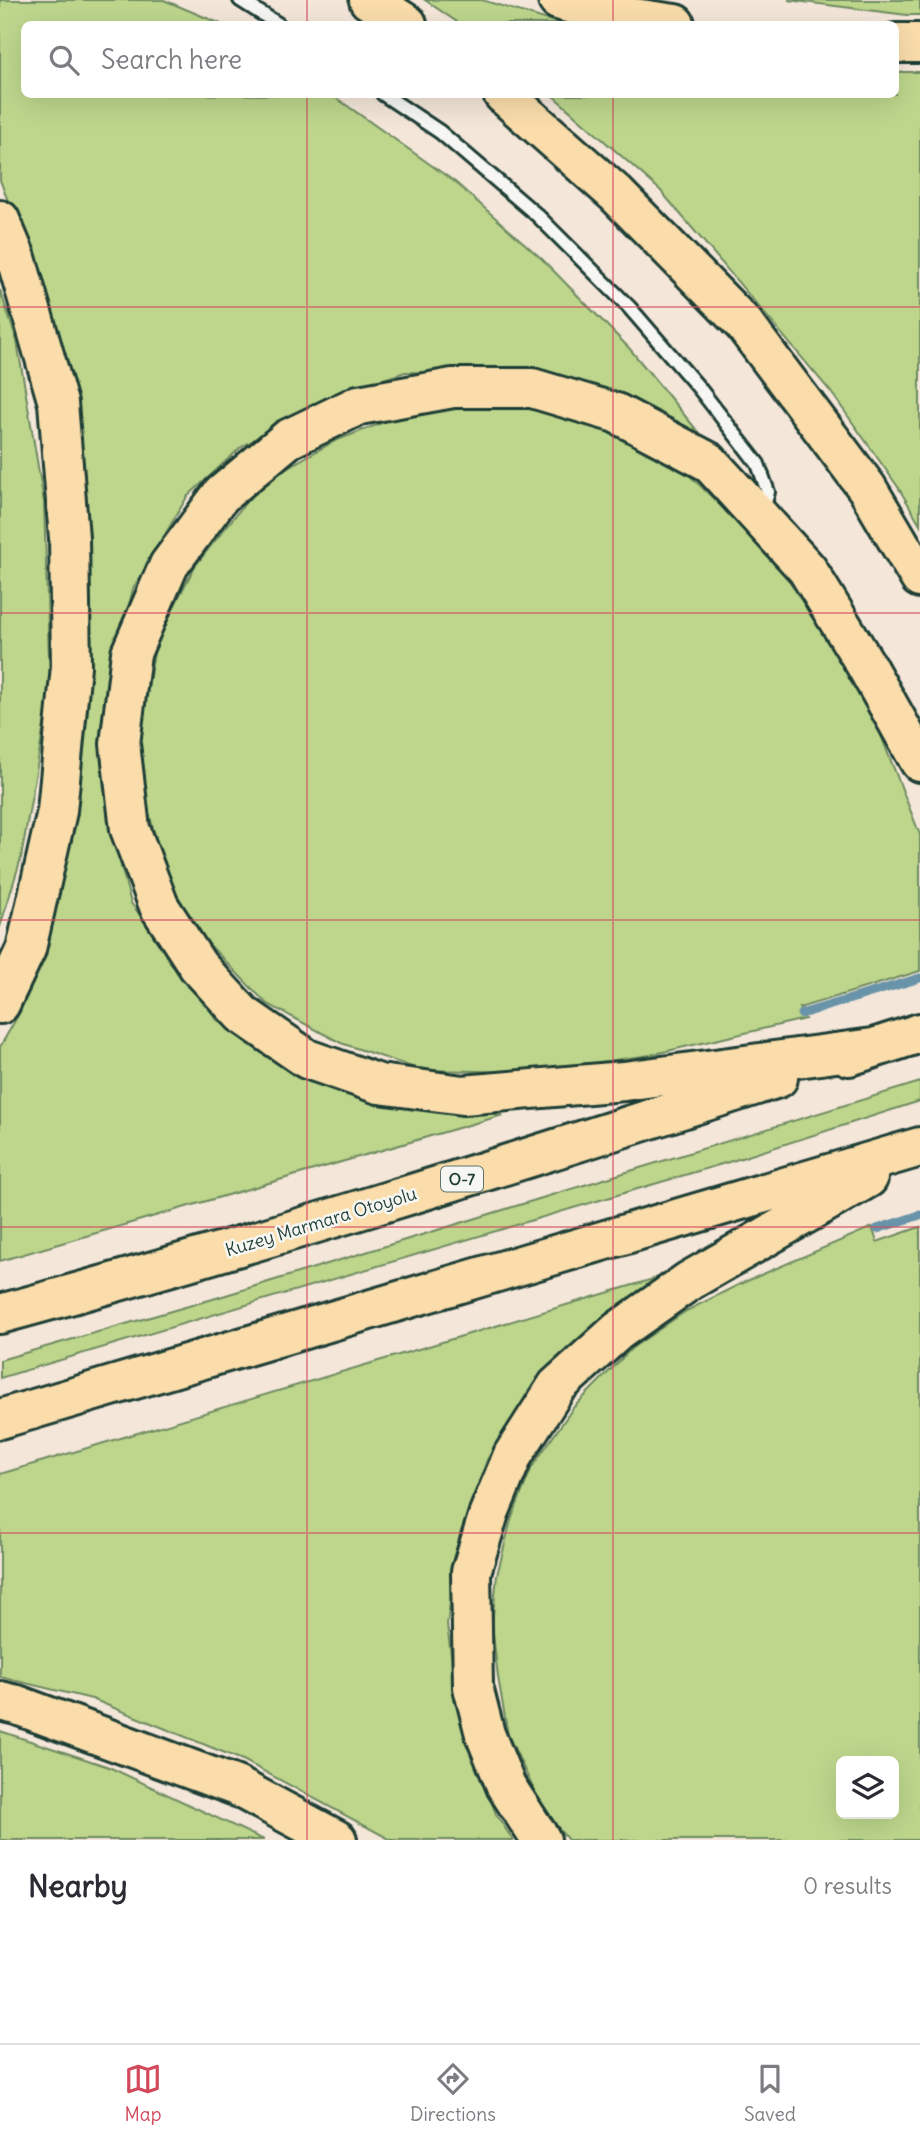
<!DOCTYPE html>
<style>
:root{--surface:#fff;--page:#f2f2f3;--text:#2b2b33;--muted:#7c7c81;--line:#e1e1e2;--accent:#d1495b}
body{margin:0;font-family:Delius,sans-serif;background:var(--page);color:var(--text)}
.controls{position:absolute;right:21px;bottom:21px;display:grid;overflow:hidden;border-radius:10px;box-shadow:0 7px 28px #0002}
.controls button{width:63px;height:63px;display:grid;place-items:center;padding:0;border:0;border-bottom:2px solid var(--line);background:var(--surface);color:var(--text);font:35px sans-serif}
.list{margin:0;padding:0;list-style:none}
h2{display:flex;justify-content:space-between;align-items:center;height:91px;margin:0;padding:0 28px;font-size:30px}
h2 small{font-size:23px;font-weight:400;color:var(--muted)}
.icon{flex:none;width:38px;height:38px;fill:none;stroke:currentColor;stroke-width:2;stroke-linecap:round;stroke-linejoin:round}
.map{position:relative;flex:none;width:920px;height:1840px;overflow:hidden}
.search{position:absolute;background:var(--surface);box-shadow:0 7px 28px #0002;left:21px;right:21px;top:21px;height:77px;display:flex;align-items:center;gap:18px;box-sizing:border-box;padding:0 24px;border-radius:10px;color:var(--muted);font-size:26px}
.sheet{height:203px;background:var(--surface)}
nav{display:flex;justify-content:space-around;align-items:center;box-sizing:border-box;height:98px;border-top:2px solid var(--line);background:var(--surface);font-size:19px;color:var(--muted)}
nav a{display:grid;justify-items:center;gap:4px}
nav .on{color:var(--accent)}
.map>svg:first-child{display:block}
.green{fill:#bdd68c;stroke:#6e8a60;stroke-width:2;fill-rule:evenodd}
.lines{fill:none;stroke-linecap:round;stroke-linejoin:round}
.stream{stroke:#6893a8;stroke-width:9}
.lane-casing{stroke:#1f3d34;stroke-width:18}
.highway-casing{stroke:#1f3d34;stroke-width:44}
.lane{stroke:#f6f6f2;stroke-width:12}
.highway{stroke:#faddab;stroke-width:38}
.grid{fill:none;stroke:#d1495b;stroke-width:2;stroke-opacity:0.55}
.labels{text-anchor:middle;stroke-width:5;stroke-linejoin:round;paint-order:stroke}
.shield{fill:#f6f6f2;stroke:#60746d;stroke-width:2}
.shield-label{font-size:16px;font-weight:bold;fill:#1f3d34}
.street-label{font-size:18px;fill:#1f3d34;stroke:#f6f6f2}
</style>
<div class="map">
<svg width="920" height="1840" viewBox="0 0 920 1840">
<rect width="100%" height="100%" fill="#f4e6d9"/>
<filter id="ink" filterUnits="userSpaceOnUse"><feTurbulence type="fractalNoise" baseFrequency=".0143" numOctaves="2"/><feDisplacementMap in="SourceGraphic" scale="14" xChannelSelector="R" yChannelSelector="G"/><feConvolveMatrix kernelMatrix="1 2 1 2 8 2 1 2 1" color-interpolation-filters="sRGB"/></filter>
<g filter="url(#ink)">
<!-- green -->
<path class="green" d="M 0,0 L 164,0 L 221,24 L 24,24 L 24,94 L 332,95 L 455,182 L 542,259 L 629,348 L 709,445 L 609,390 L 511,374 L 405,372 L 325,398 L 240,448 L 187,497 L 133,589 L 107,692 L 111,829 L 131,903 L 217,1020 L 301,1073 L 388,1104 L 503,1115 L 0,1261 L 0,1047 L 21,1010 L 58,894 L 89,692 L 86,498 L 50,311 L 0,180 Z
M 425,0 L 482,0 L 561,24 L 460,24 Z
M 788,0 L 920,0 L 920,15 L 907,15 Z
M 896,72 L 920,72 L 920,524 L 898,487 L 831,392 L 660,190 L 552,95 L 895,94 Z
M 0,290 L 17,341 L 44,502 L 50,691 L 21,858 L 0,927 Z
M 515,404 L 600,425 L 684,470 L 803,586 L 878,728 L 920,835 L 920,971 L 799,1008 L 805,1019 L 650,1055 L 530,1072 L 421,1070 L 341,1043 L 266,1003 L 196,931 L 164,870 L 145,797 L 140,735 L 156,641 L 195,566 L 263,481 L 335,441 L 410,412 Z
M 920,1082 L 920,1101 L 732,1161 L 0,1378 L 0,1360 L 213,1299 Z
M 872,1227 L 877,1242 L 920,1227 L 920,1840 L 568,1840 L 544,1811 L 508,1735 L 498,1677 L 492,1625 L 497,1575 L 511,1520 L 532,1467 L 573,1408 L 632,1348 L 686,1311 L 740,1284 ZM 841,1761 L 894,1761 L 894,1814 L 841,1814 Z
M 660,1277 L 532,1387 L 487,1460 L 460,1534 L 447,1625 L 460,1721 L 496,1814 L 513,1840 L 391,1840 L 245,1761 L 92,1699 L 0,1677 L 0,1474 Z
M 0,1731 L 109,1767 L 264,1840 L 0,1840 Z"/>
<g class="lines">
<!-- stream -->
<path class="stream" d="M 801,1014 L 920,978
M 877,1229 L 920,1215"/>
<defs>
<path id="lane" d="M 240,0 L 278,24
M 383,94 L 440,132 L 538,216 L 629,307 L 699,388 L 758,464 L 768,492 L 762,513"/>
<path id="highway" d="M 369,0 L 407,24
M 558,0 L 606,14 L 675,24
M 895,43 L 920,43
M 503,94 L 616,194 L 744,324 L 867,488 L 920,578
M 0,220 L 16,258 L 58,403 L 69,538 L 71,666 L 57,811 L 26,949 L 0,1004
M 873,1048 L 624,1081 L 463,1095 L 379,1084 L 307,1059 L 242,1014 L 198,966 L 159,906 L 130,829 L 120,744 L 131,653 L 169,565 L 221,495 L 288,439 L 359,405 L 453,388 L 532,388 L 616,413 L 709,462 L 807,569 L 864,662 L 920,762
M 849,1056 L 920,1033
M 0,1314 C 262,1243 520,1161 778,1078
M 0,1419 L 920,1147
M 0,1701 L 17,1705 L 236,1786 L 337,1840
M 541,1840 L 506,1786 L 485,1734 L 473,1687 L 471,1572 L 489,1513 L 513,1455 L 557,1386 L 618,1331 L 689,1281 L 868,1178"/>
</defs>
<!-- lane casing -->
<use href="#lane" class="lane-casing"/>
<!-- highway casing -->
<use href="#highway" class="highway-casing"/>
<!-- lane -->
<use href="#lane" class="lane"/>
<!-- highway -->
<use href="#highway" class="highway"/>
</g>
</g>
<!-- grid -->
<path class="grid" d="M 307,0 L 307,24M 613,0 L 613,24M 307,94 L 307,1840M 613,94 L 613,1840M 0,307 L 920,307M 0,613 L 920,613M 0,920 L 920,920M 0,1227 L 920,1227M 0,1533 L 920,1533"/>
<g class="labels">
<!-- shield labels -->
<rect class="shield" x="441" y="1166.5" width="42" height="25" rx="5"/>
<g class="shield-label">
<text x="462" y="1185">O-7</text>
</g>
<!-- street labels -->
<g class="street-label">
<text transform="translate(321 1222) rotate(-17)" y="6">Kuzey Marmara Otoyolu</text>
</g>
</g>
</svg>
<div class="controls">
<button><svg class="icon" aria-label="layers" viewBox="0 0 24 24"><path d="M12 4l9 5-9 5-9-5zM3 14l9 5 9-5"/></svg></button>
</div>
<div class="search"><svg class="icon" aria-label="search" viewBox="0 0 24 24"><circle cx="10" cy="10" r="6"/><path d="M15 15l6 6"/></svg>Search here</div>
</div>
<section class="sheet">
<h2>Nearby<small>0 results</small></h2>
<ul class="list">
</ul>
</section>
<nav>
<a class="on"><svg class="icon" aria-label="map" viewBox="0 0 24 24"><path d="M3 6l6-2 6 2 6-2v14l-6 2-6-2-6 2zM9 4v14M15 6v14"/></svg>Map</a>
<a><svg class="icon" aria-label="directions" viewBox="0 0 24 24"><path d="M12 3l9 9-9 9-9-9zM9 14v-3h6M13 9l2 2-2 2"/></svg>Directions</a>
<a><svg class="icon" aria-label="saved" viewBox="0 0 24 24"><path d="M7 4h10v16l-5-4-5 4z"/></svg>Saved</a>
</nav>
